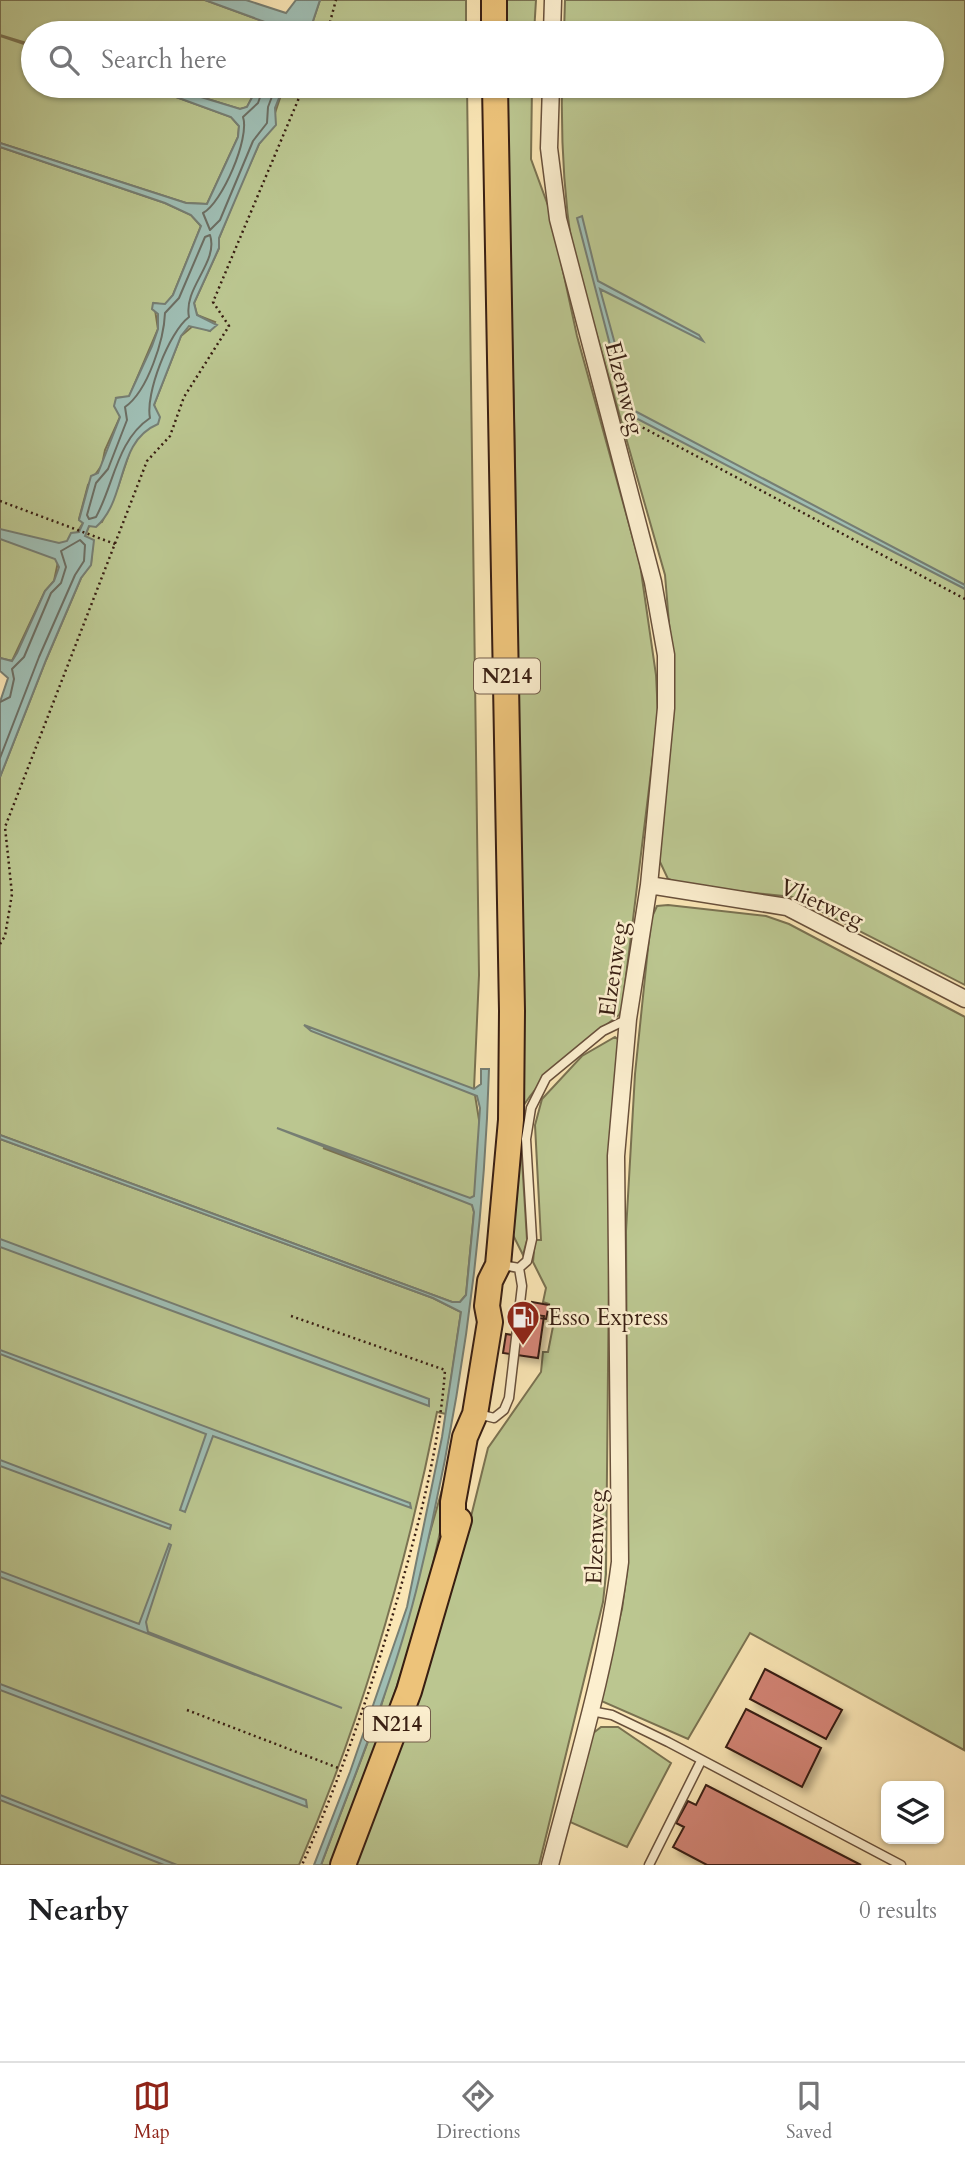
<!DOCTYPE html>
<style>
:root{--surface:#fff;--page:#f6f6f6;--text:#202124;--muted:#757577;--line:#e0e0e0;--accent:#8f2418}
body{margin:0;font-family:Cardo,serif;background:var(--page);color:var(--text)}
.controls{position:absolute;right:21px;bottom:21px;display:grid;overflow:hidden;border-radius:10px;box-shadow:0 2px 5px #0004}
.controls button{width:63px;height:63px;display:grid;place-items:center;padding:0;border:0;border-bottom:2px solid var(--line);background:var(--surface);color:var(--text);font:35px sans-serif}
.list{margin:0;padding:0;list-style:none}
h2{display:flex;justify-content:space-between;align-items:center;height:91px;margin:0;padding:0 28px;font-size:30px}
h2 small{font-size:23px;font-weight:400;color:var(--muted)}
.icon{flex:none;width:38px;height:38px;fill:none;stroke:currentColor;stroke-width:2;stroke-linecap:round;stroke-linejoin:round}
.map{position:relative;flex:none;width:965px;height:1865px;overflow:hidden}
.search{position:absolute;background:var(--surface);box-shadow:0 2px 5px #0004;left:21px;right:21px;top:21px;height:77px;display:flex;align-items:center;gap:18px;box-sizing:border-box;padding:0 24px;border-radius:38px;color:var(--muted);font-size:26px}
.sheet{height:196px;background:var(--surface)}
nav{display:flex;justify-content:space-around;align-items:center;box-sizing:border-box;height:98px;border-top:2px solid var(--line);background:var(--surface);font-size:19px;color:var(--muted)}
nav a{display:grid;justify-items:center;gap:4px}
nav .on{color:var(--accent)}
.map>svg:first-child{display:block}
.green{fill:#bbc690;stroke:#7a7251;stroke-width:2}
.water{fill:#9fbeb4;stroke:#767e73;stroke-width:2}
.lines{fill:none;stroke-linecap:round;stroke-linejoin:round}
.shore{stroke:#6c6e63;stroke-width:2}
.building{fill:#d28474;stroke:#381e12;stroke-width:2;filter:url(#shadow)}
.lane-casing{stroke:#68503b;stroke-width:11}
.street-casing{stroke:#68503b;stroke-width:19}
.primary-casing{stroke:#381e12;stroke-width:28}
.path{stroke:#381e12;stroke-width:2.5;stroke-dasharray:2 3.5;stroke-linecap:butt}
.lane{stroke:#fcefcf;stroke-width:8}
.street{stroke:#fcefcf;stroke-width:16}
.primary{stroke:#edc37a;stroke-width:24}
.labels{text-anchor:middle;stroke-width:5;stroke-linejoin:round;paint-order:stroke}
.shield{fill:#fcefcf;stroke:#735d4b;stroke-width:2}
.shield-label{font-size:21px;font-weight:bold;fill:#381e12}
.street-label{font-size:23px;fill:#381e12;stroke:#fcefcf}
.poi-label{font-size:23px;fill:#381e12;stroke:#fcefcf;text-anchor:start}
</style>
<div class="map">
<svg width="965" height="1865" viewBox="0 0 965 1865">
<defs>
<filter id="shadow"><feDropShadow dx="5.5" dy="5.5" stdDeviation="3.5" flood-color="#0004"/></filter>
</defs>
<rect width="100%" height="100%" fill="#fae6b5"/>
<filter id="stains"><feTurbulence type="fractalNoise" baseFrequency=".00286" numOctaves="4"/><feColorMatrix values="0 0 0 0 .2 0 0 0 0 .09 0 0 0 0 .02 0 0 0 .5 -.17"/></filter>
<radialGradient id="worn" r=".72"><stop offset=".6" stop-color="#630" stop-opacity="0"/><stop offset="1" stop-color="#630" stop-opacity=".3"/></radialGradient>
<!-- green -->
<path class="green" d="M 0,0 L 205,0 L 276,26 L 278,33 L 33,33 L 33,45 L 0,35 Z
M 320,0 L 466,0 L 466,33 L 309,33 Z
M 504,0 L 536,0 L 534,33 L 505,33 Z
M 565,0 L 965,0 L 965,985 L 793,897 L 690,886 L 668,879 L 660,862 L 659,850 L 674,684 L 665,575 L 572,248 C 564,194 561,141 562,86 L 932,86 L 932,33 L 564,33 Z
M 0,36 L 33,47 L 33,86 L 146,86 L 231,117 L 239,126 L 238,137 L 207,204 L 186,203 L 0,143 Z
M 165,86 L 258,86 L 247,107 L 240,109 Z
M 284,86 L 467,86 L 479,975 L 474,1089 L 481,1132 L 476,1201 L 323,1148 L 472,1204 L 474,1212 L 466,1295 L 460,1302 L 452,1302 L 0,1135 L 0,777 L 46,660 L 81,578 L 91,564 L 93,541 L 85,536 L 89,526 L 102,522 L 118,487 L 131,448 L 156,411 L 154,405 L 181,336 L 194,325 L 210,331 L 215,322 L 197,315 L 194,303 L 219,248 L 219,238 L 239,189 L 259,144 L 269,131 Z
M 506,86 L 532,86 L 531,159 L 550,211 L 577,336 L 640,564 L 656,675 L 658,715 L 622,1009 L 619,1015 C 575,1050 554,1060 521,1109 L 515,461 Z
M 0,147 L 165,203 L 191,215 L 201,226 L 173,295 L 165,305 L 154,303 L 158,329 L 129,397 L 116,398 L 120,417 L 105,450 L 102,465 L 88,485 L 79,519 L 83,523 L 58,562 L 54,581 L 45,591 L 12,661 L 0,658 Z
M 668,905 L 766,916 L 789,924 L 965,1017 L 964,1750 L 750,1633 L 688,1739 L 599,1700 L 622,1609 L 628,1563 L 626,1231 L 635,1074 L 651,919 L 657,906 Z
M 615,1037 L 620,1041 L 610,1165 L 606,1574 L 603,1602 L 539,1865 L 352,1865 L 442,1603 L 458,1569 L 488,1448 L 541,1372 L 543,1352 L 548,1352 L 556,1311 L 548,1310 L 549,1304 L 543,1302 L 546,1288 L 533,1262 L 535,1240 L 541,1240 L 535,1125 L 542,1099 L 582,1056 Z
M 0,1139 L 433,1298 L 461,1312 L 446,1414 L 437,1412 C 406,1566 362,1720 299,1865 L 0,1865 Z
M 521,1144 L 527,1240 L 523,1255 L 512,1233 Z
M 447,1472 L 453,1474 L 424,1604 L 375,1752 L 334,1865 L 321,1865 L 380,1710 Z
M 601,1727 L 618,1727 L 671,1763 L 627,1847 L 570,1822 L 592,1734 Z"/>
<!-- water -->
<path class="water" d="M 205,0 L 246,0 L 286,13 L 296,0 L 320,0 L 309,33 L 278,33 L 276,26 Z
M 146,86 L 165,86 L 240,109 L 247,107 L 258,86 L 284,86 L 275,108 L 276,125 L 259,144 L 219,238 L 219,248 L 194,303 L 197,315 L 217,325 L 210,331 L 189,326 L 181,336 L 154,405 L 160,417 L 158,424 C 115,442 128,499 96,527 L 89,526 L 85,536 L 94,540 L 91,565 L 81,578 L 46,660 L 0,777 L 0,702 L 8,678 L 0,671 L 0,658 L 12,661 L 17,653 L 45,591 L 54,581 L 59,567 L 55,559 L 0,539 L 0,529 L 59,543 L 67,541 L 71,533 L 79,532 L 83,523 L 79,520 L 91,476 L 98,473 L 120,417 L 114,406 L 116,398 L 129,396 L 152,346 L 158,329 L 158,314 L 152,309 L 153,303 L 165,304 L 173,295 L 201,226 L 191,215 L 165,203 L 0,147 L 0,143 L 186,203 L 207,204 L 238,137 L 239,126 L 231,117 Z
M 582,216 L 598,281 L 699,335 L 703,341 L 600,289 L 633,410 L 965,585 L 965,589 L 628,414 L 577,218 Z
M 304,1025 L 474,1089 L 481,1084 L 481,1069 L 489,1069 C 484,1240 459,1413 419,1579 C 396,1676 356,1771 321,1865 L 314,1865 L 350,1772 L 407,1607 L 442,1437 L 461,1312 L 433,1298 L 0,1139 L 0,1135 L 452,1302 L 460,1302 L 466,1295 L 474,1212 L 472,1205 L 277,1128 L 470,1198 L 474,1196 L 480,1108 L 477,1096 L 311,1031 Z
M 0,1239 L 429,1399 L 429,1406 L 0,1247 Z
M 0,1350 L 410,1503 L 411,1508 L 213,1436 L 185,1512 L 180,1510 L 206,1434 L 0,1354 Z
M 0,1460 L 171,1525 L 170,1529 L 0,1466 Z
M 169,1544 L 171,1545 L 146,1622 L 148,1632 L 342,1708 L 0,1577 L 0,1571 L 139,1624 Z
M 0,1684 L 306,1800 L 307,1807 L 0,1690 Z
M 0,1795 L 177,1865 L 164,1865 L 0,1800 Z"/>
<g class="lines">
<!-- shore -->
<path class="shore" d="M 264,86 L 258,103 L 243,117 C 250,138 222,203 203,213 L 210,230 L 220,220 L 253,141 L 267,123 L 268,107 L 276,86
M 210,235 C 219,262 183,288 189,317 C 169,332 145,394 150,418 C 117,440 114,484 96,517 L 89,519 L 87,515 L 96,483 L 108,469 L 127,420 L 125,407 C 148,391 164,339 165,313 L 179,298 L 205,237 Z
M 0,702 L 10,697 L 14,679 L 12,669 L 24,657 L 51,593 L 61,583 L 66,567 L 61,551 L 80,540 L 85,545 L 84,561 L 75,575 L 39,657 L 0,758"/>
</g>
<!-- building -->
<path class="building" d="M 532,1302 L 549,1305 L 546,1319 L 529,1317 Z
M 528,1314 L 544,1316 L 538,1358 L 503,1353 L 506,1334 L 525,1337 Z
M 765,1669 L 842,1710 L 826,1739 L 750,1699 Z
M 746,1709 L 821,1748 L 802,1787 L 726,1747 Z
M 706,1785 L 861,1865 L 707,1865 L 673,1847 L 684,1827 L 676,1823 L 688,1801 L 696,1805 Z"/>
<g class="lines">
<defs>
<path id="lane" d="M 519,1268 L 527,1261 L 532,1239 L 526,1139 L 531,1108 L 546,1078 L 603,1031 L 628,1019
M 478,1414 L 494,1418 L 504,1410 L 509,1398 L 522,1286 L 519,1268 L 502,1265
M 591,1711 L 612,1715 L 668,1742 L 901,1865
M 649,1865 L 701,1761"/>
<path id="street" d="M 552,33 L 553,0
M 649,885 L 787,907 L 965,999
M 550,1865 C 576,1765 607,1665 620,1562 L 616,1156 L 628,1019 L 649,885 L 666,708 L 666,655 L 653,582 L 558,219 L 549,148 L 551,86"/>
<path id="primary" d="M 494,0 L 494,33
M 453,1533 L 453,1502 L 465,1437 L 475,1414 L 490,1322 L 487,1306 L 490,1281 L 498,1265 L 511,1120 L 512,1011 L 495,86
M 343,1865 L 409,1691 L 459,1520"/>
</defs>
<!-- lane casing -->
<use href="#lane" class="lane-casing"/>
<!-- street casing -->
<use href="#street" class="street-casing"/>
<!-- primary casing -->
<use href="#primary" class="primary-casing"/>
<!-- path -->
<path class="path" d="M 327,33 L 336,0
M 627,426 L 638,425 L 965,599
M 0,501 L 115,544
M 0,944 L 5,936 L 12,894 L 5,827 L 147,461 L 170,436 L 184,397 L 229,326 L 213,302 L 304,86
M 291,1316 L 445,1370 C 440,1441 422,1511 403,1579 C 376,1676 343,1772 302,1865
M 187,1710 L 341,1769"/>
<!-- lane -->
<use href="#lane" class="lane"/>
<!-- street -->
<use href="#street" class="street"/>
<!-- primary -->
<use href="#primary" class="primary"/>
</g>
<!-- icons -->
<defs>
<symbol id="fuel-pin" viewBox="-11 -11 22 30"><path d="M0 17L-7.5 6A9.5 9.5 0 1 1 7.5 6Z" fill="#8f2418" stroke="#fcefcf"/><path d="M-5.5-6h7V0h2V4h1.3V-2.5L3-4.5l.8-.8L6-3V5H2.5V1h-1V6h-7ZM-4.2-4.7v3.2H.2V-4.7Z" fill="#fff"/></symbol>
</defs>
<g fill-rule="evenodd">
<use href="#fuel-pin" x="504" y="1298" width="38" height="52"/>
</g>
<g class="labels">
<!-- shield labels -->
<g class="shield">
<rect x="474" y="658.5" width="66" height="35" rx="5"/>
<rect x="364" y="1706.5" width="66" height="35" rx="5"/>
</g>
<g class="shield-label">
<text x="507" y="683">N214</text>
<text x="397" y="1731">N214</text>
</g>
<!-- street labels -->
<g class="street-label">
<text transform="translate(625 388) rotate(75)" y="8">Elzenweg</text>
<text transform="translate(822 903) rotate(24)" y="8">Vlietweg</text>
<text transform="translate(613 969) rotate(-82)" y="8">Elzenweg</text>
<text transform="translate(595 1537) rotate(-88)" y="8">Elzenweg</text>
</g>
<!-- poi labels -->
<g class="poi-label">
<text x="548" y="1325">Esso Express</text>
</g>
</g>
<rect width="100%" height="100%" filter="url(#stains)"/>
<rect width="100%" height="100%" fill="url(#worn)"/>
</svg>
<div class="controls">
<button><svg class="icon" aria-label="layers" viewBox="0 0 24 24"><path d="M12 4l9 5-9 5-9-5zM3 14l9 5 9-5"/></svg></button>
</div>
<div class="search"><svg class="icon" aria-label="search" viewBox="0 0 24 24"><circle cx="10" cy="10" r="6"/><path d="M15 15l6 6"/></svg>Search here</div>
</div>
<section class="sheet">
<h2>Nearby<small>0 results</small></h2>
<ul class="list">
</ul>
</section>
<nav>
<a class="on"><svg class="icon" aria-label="map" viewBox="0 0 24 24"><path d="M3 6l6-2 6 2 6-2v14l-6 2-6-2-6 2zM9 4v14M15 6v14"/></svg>Map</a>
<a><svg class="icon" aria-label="directions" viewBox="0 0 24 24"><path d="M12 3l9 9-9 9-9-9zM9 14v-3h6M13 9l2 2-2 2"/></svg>Directions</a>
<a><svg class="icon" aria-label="saved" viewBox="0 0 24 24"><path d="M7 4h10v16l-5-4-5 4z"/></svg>Saved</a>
</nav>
